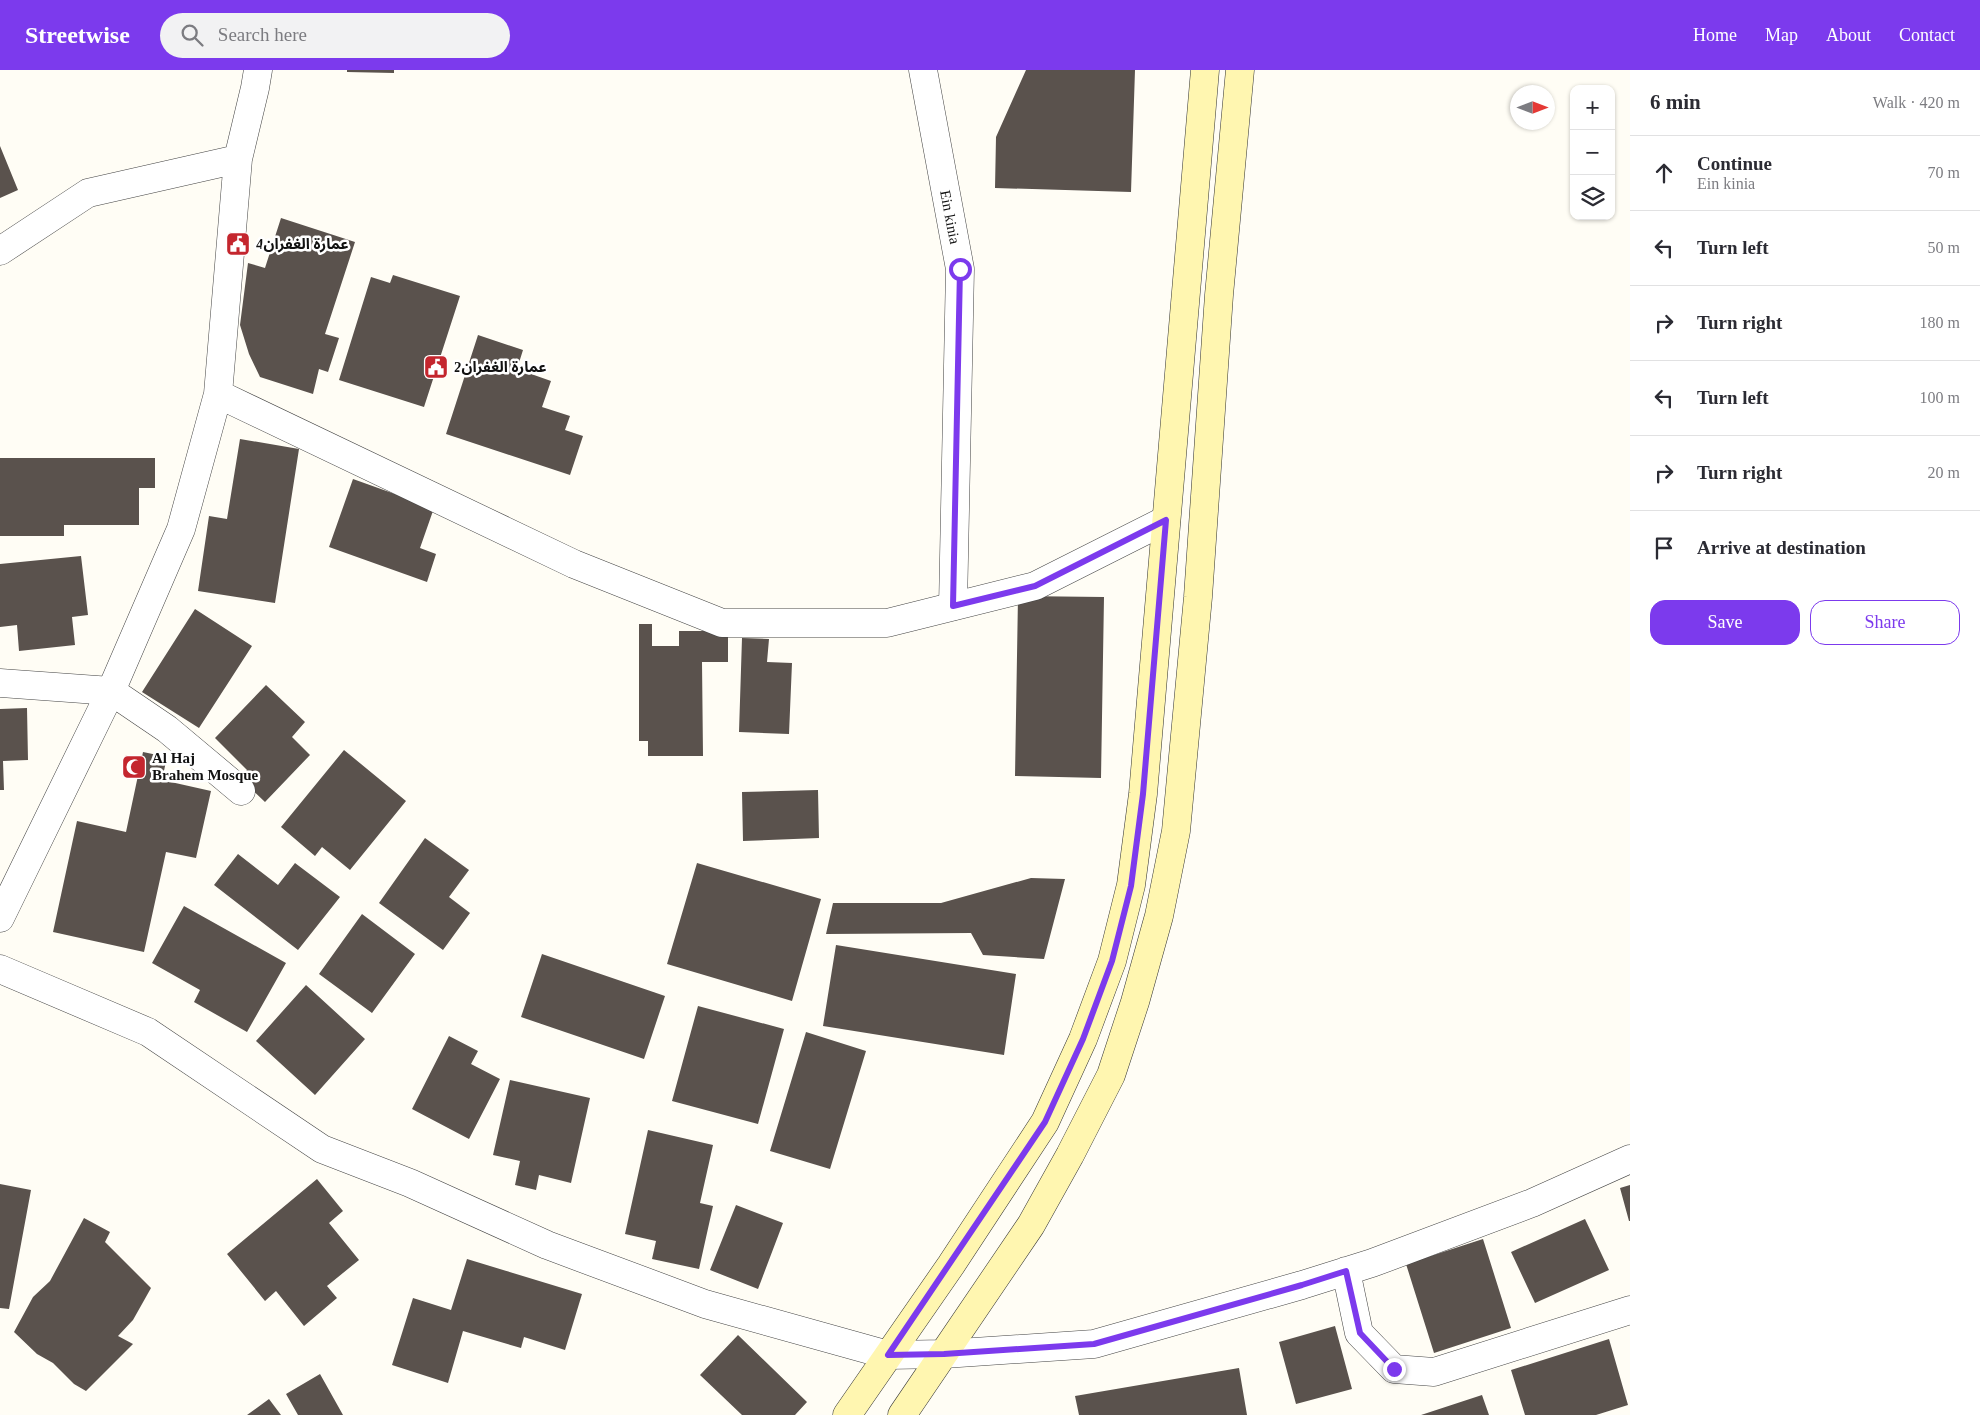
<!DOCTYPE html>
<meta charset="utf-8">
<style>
:root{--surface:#fff;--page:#f2f2f3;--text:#2b2b33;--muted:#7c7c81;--line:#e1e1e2;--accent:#7c3aed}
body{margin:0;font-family:"Times New Roman","Noto Sans Arabic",serif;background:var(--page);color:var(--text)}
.controls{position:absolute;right:15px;top:15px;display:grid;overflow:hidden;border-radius:10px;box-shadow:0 1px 4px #0004}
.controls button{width:45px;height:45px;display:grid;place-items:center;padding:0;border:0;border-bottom:1px solid var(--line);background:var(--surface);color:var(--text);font:25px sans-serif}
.compass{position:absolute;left:1510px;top:15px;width:45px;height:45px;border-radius:50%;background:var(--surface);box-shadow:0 1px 4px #0004;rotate:90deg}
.stop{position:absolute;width:15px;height:15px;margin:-11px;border:4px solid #7c3aed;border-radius:50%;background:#fff}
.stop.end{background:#7c3aed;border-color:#fff;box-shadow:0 1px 5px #0008}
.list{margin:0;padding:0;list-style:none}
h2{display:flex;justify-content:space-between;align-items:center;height:65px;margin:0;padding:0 20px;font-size:21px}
h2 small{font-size:16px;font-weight:400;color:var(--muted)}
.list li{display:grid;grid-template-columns:32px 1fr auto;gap:15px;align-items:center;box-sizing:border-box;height:75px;padding:0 20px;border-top:1px solid var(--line)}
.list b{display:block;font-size:19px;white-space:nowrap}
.list p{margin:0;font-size:16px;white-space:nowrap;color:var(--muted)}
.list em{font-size:16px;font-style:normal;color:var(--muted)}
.actions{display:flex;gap:10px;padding:15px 20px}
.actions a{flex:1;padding:11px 0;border:1px solid var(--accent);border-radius:15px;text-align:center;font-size:18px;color:var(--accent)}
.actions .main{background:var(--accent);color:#fff}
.icon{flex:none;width:28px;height:28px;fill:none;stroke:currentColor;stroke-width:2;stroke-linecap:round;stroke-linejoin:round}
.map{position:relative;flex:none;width:1630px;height:1345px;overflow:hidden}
header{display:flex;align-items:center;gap:30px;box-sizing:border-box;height:70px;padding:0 25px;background:var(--accent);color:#fff}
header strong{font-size:24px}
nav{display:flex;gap:28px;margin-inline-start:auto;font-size:18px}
.search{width:350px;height:45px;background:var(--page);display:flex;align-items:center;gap:12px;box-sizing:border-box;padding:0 18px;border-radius:28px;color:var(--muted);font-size:19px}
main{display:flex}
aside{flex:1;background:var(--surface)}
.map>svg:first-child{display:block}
.building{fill:#5a524d}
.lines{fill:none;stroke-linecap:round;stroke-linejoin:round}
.minor-casing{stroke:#444;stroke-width:29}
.tertiary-casing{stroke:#444;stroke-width:29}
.secondary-casing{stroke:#333;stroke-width:29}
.minor{stroke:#fff;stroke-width:28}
.tertiary{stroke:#fff;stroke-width:28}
.secondary{stroke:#fff6b0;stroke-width:28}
.route{stroke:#7c3aed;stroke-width:6}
.labels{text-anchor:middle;stroke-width:5;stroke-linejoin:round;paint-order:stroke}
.street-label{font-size:15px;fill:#111;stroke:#fff}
.poi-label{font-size:15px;font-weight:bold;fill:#111;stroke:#fff;text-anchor:start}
</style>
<header>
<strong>Streetwise</strong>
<div class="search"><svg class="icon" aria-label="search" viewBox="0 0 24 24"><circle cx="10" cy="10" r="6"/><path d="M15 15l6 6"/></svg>Search here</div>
<nav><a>Home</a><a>Map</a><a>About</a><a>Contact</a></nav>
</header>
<main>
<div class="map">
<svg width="1630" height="1345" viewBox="0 0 1630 1345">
<rect width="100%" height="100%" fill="#fffdf5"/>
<!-- building -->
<path class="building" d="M 347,0 L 394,0 L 394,3 L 347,2 Z
M 1026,0 L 1135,0 L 1131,122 L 995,118 L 996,67 Z
M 0,76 L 18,120 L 0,128 Z
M 281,148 L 355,172 L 325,264 L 339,268 L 328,302 L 319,299 L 313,324 L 260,307 L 249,284 L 240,255 L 248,193 L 265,198 Z
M 393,205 L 460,226 L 424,337 L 339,310 L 371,207 L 390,213 Z
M 478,265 L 523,280 L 517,299 L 551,311 L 542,337 L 570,346 L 565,360 L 583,366 L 570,405 L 446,364 Z
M 240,369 L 299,379 L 275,533 L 198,521 L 209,446 L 227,449 Z
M 0,388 L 155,388 L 155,418 L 139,418 L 139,455 L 64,455 L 64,466 L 0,466 Z
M 353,409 L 434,438 L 420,478 L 436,484 L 427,512 L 329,477 Z
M 81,486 L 88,545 L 72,547 L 75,575 L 19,581 L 17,555 L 0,557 L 0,494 Z
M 1018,526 L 1104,527 L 1101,708 L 1015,706 Z
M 195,539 L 252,576 L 199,658 L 142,622 Z
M 639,554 L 652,554 L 652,576 L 679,576 L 679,561 L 728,561 L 728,592 L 702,592 L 703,686 L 648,686 L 648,671 L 639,671 Z
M 742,568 L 769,569 L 767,592 L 792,593 L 789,664 L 739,662 Z
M 266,615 L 305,652 L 292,667 L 310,685 L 265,732 L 240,708 L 247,700 L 215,668 Z
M 27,638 L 28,690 L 3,691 L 4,720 L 0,720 L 0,639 Z
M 344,680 L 406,731 L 350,800 L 322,777 L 315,786 L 281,757 Z
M 143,682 L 167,687 L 162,710 L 211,721 L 196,788 L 166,782 L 144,882 L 53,862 L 77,751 L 126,762 Z
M 818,720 L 819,768 L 743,771 L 742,722 Z
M 425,768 L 469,800 L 449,827 L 470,843 L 443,880 L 379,833 Z
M 238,784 L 278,815 L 295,793 L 340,827 L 298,880 L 214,815 Z
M 697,793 L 821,829 L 792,931 L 667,894 Z
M 1031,808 L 1065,809 L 1044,889 L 983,885 L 971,863 L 826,864 L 833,833 L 941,833 Z
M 184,836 L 286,893 L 247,962 L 194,932 L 200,920 L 152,893 Z
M 362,844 L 415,884 L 372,943 L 319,904 Z
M 836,875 L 1016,904 L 1004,985 L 823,956 Z
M 542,884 L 665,926 L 644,989 L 521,947 Z
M 306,915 L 365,969 L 315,1025 L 256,971 Z
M 698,936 L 784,959 L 758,1054 L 672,1031 Z
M 806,962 L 866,981 L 830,1099 L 770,1081 Z
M 449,966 L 478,981 L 471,994 L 500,1009 L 469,1069 L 412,1039 Z
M 510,1010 L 590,1028 L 571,1113 L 539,1105 L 536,1120 L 515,1115 L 520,1091 L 493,1085 Z
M 648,1060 L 713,1075 L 700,1133 L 713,1136 L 699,1199 L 652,1189 L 656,1171 L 625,1164 Z
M 317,1109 L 343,1141 L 329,1153 L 359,1190 L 327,1216 L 337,1228 L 304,1256 L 276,1221 L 265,1231 L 227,1184 Z
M 0,1114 L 31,1120 L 9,1239 L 0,1238 Z
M 1630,1115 L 1630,1151 L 1629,1151 L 1620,1118 Z
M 736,1135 L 783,1153 L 758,1219 L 710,1200 Z
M 84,1148 L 110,1162 L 105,1172 L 151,1218 L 133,1250 L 118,1266 L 133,1274 L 86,1321 L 74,1314 L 53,1293 L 37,1284 L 14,1262 L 33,1227 L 50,1211 Z
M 1585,1149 L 1609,1200 L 1535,1233 L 1511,1182 Z
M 1483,1169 L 1511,1258 L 1434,1283 L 1406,1194 Z
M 467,1189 L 582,1224 L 565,1280 L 524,1267 L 521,1278 L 463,1261 L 448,1313 L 392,1295 L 413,1228 L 451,1240 Z
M 1335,1256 L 1352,1319 L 1296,1334 L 1279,1272 Z
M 738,1265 L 807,1332 L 795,1345 L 742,1345 L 700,1305 Z
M 1609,1269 L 1628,1335 L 1596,1345 L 1525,1345 L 1511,1300 Z
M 1239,1298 L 1247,1345 L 1079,1345 L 1075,1326 Z
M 320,1304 L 343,1345 L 298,1345 L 286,1324 Z
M 1482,1325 L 1489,1345 L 1421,1345 Z
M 269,1329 L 281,1345 L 247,1345 Z"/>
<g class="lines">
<defs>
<path id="minor" d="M 0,181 L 88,123 L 238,89
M 218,324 L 574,494 L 722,553 L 887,553 L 1035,516 L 1166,450
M 0,613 L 111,621 L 167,659 L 241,721
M 0,848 L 111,621 L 181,459 L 218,324 L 238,89 L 255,18 L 258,0
M 0,899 L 148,962 L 322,1079 L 410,1113 L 547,1175 L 705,1234 L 888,1285 L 944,1284 L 1094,1274 L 1302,1215 L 1372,1193 L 1532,1133 L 1630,1089
M 1346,1201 L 1359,1263 L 1394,1299 L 1434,1302 L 1630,1240"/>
<path id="tertiary" d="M 923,0 L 960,199 L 953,536"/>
<path id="secondary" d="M 847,1345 L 951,1195 L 1045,1052 L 1083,969 L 1112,891 L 1131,815 L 1143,724 L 1205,0
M 902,1345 L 1031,1155 L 1070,1085 L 1111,1005 L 1135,932 L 1159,846 L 1176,761 L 1198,527 L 1219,225 L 1240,0"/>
</defs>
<!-- minor casing -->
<use href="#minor" class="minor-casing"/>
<!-- tertiary casing -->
<use href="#tertiary" class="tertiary-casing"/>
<!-- secondary casing -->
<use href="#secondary" class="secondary-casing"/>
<!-- minor -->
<use href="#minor" class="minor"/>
<!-- tertiary -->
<use href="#tertiary" class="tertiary"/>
<!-- secondary -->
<use href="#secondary" class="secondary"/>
</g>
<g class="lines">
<!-- route -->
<path class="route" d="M 960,199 L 953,536 L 1035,516 L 1166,450 L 1143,724 L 1131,816 L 1112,891 L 1083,969 L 1045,1052 L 888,1285 L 944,1284 L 1094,1274 L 1302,1215 L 1346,1201 L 1360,1263 L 1394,1299"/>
</g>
<!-- icons -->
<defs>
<symbol id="civic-square" viewBox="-11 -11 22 22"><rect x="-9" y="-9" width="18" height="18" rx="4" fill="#c4262e" stroke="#fff"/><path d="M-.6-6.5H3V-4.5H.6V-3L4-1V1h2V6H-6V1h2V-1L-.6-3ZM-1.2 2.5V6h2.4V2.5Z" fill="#fff"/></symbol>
<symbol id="mosque-square" viewBox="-11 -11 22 22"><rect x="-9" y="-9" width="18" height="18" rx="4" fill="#c4262e" stroke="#fff"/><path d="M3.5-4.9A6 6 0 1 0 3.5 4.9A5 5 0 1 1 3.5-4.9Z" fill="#fff"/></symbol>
</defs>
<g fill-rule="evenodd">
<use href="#civic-square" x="224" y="160" width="28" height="28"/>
<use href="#civic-square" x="422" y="283" width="28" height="28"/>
<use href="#mosque-square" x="120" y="683" width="28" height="28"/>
</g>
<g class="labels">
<!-- street labels -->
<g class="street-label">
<text transform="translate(950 147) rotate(79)" y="5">Ein kinia</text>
</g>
<!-- poi labels -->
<g class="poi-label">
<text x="256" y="179">عمارة الغفران4</text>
<text x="454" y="302">عمارة الغفران2</text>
<text x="152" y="693">Al Haj<tspan x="152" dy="17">Brahem Mosque</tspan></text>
</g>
</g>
</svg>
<div class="controls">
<button>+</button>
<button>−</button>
<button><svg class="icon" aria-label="layers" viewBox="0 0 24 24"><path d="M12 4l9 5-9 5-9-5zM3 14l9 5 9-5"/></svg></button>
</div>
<svg class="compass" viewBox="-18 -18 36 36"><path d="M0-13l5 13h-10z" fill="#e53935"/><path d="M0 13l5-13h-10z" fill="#7c7c81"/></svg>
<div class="stop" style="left:960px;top:199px"></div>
<div class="stop end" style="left:1394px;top:1299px"></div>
</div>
<aside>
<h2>6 min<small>Walk · 420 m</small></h2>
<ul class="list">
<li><svg class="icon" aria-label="ahead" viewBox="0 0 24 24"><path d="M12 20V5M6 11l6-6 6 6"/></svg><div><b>Continue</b><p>Ein kinia</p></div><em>70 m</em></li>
<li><svg class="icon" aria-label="left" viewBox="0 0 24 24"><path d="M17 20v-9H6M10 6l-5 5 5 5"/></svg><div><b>Turn left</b></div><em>50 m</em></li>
<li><svg class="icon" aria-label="right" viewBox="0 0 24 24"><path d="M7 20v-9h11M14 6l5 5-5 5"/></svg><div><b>Turn right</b></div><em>180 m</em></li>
<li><svg class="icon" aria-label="left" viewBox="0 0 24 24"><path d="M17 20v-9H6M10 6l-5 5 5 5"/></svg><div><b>Turn left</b></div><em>100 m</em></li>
<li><svg class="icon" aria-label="right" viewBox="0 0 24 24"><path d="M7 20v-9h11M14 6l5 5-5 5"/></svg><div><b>Turn right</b></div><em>20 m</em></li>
<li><svg class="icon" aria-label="arrive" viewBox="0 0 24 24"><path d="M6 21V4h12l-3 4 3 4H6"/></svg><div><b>Arrive at destination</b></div></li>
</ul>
<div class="actions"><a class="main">Save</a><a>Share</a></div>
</aside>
</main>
